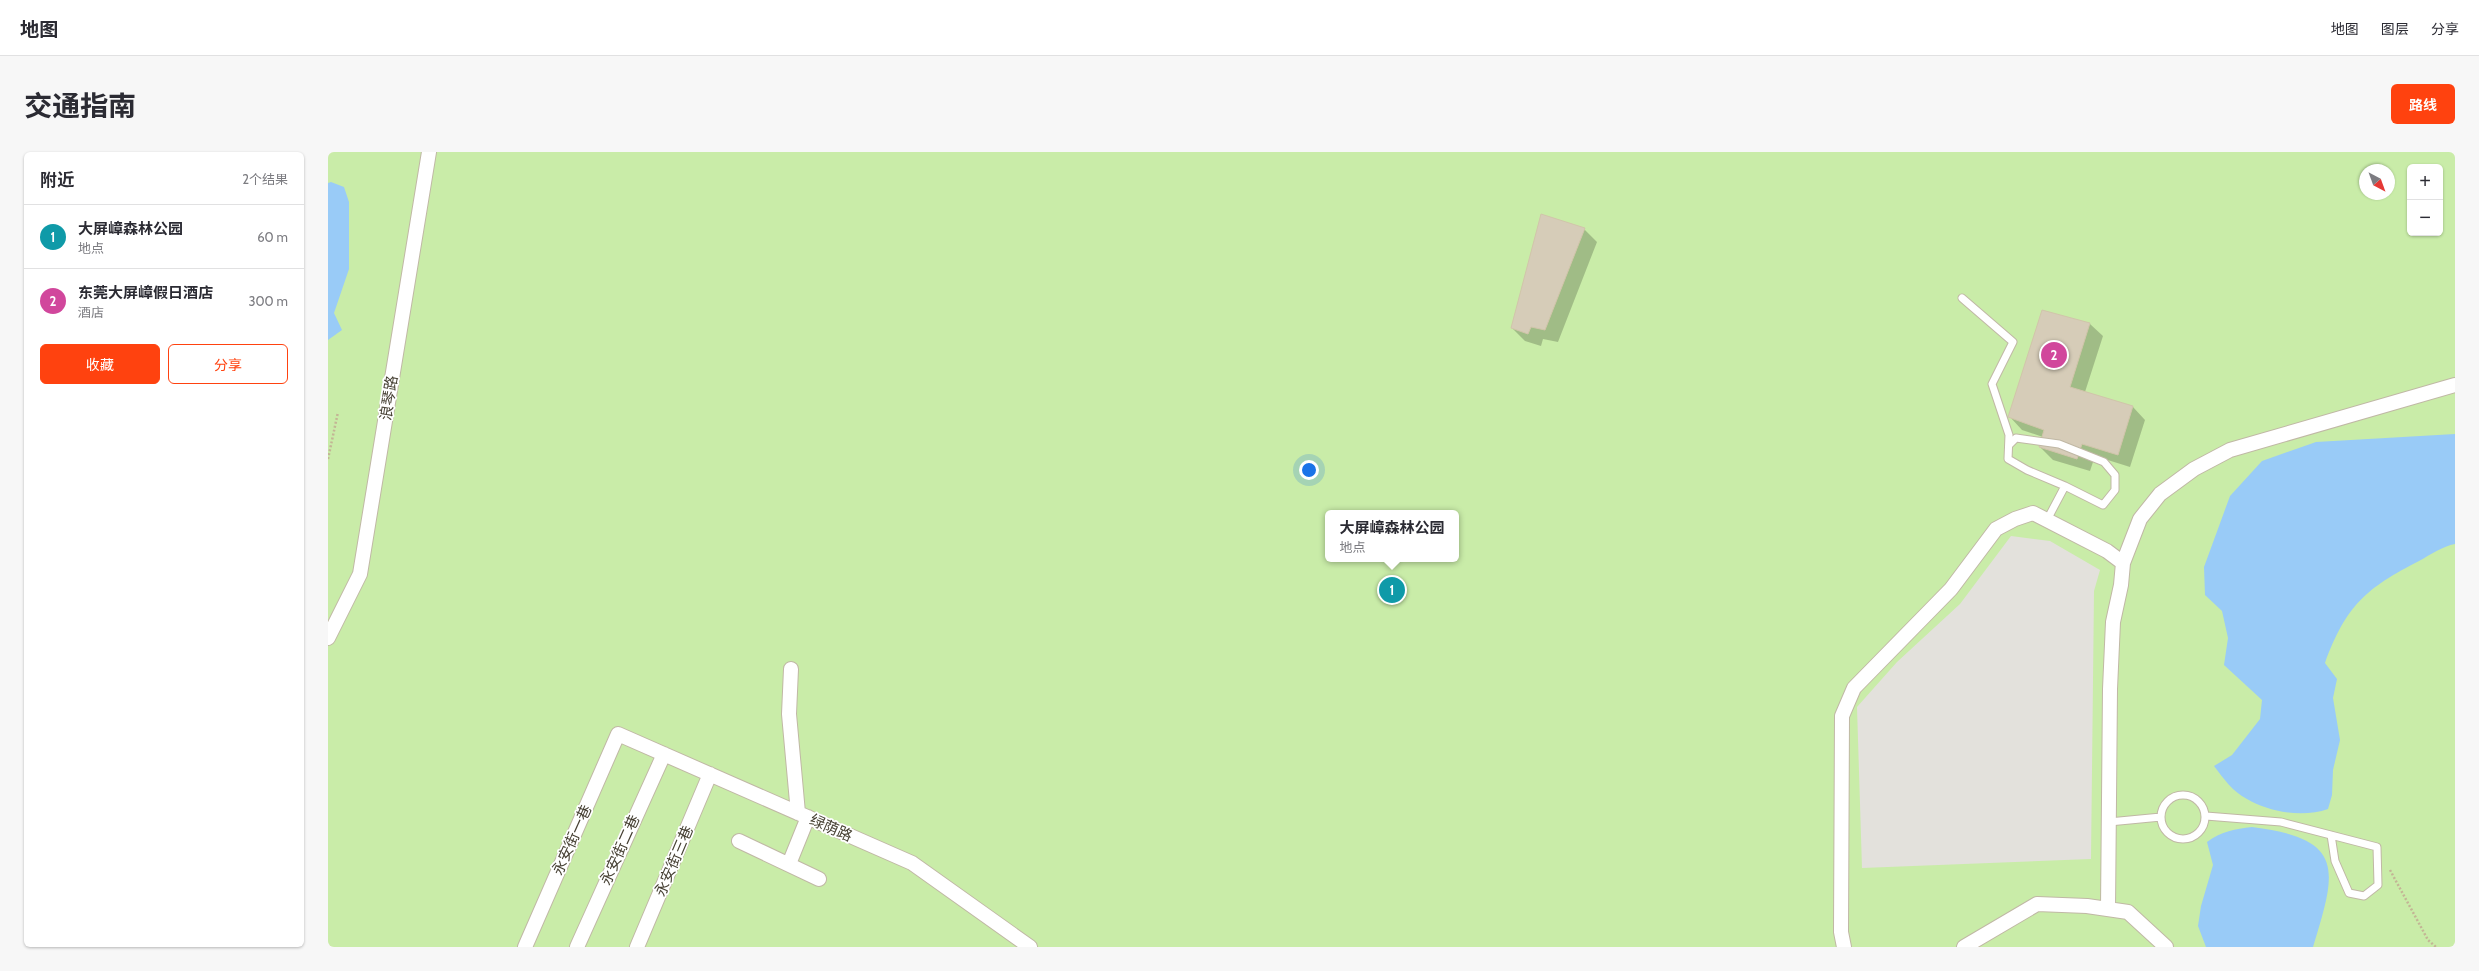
<!DOCTYPE html>
<html lang="zh">
<meta charset="utf-8">
<style>
:root{--surface:#fff;--page:#f7f7f7;--text:#2b2b33;--muted:#7c7c81;--line:#e1e1e2;--accent:#ff420f}
body{margin:0;font-family:Cabin,"Noto Sans SC",sans-serif;background:var(--page);color:var(--text)}
.controls{position:absolute;right:12px;top:12px;display:grid;overflow:hidden;border-radius:6px;box-shadow:0 1px 3px #0004}
.controls button{width:36px;height:36px;display:grid;place-items:center;padding:0;border:0;border-bottom:1px solid var(--line);background:var(--surface);color:var(--text);font:20px sans-serif}
.compass{position:absolute;left:2031px;top:12px;width:36px;height:36px;border-radius:50%;background:var(--surface);box-shadow:0 1px 3px #0004;rotate:139deg}
.you{position:absolute;left:981px;top:318px;width:14px;height:14px;margin:-10px;border:3px solid #fff;border-radius:50%;background:#1a73e8;box-shadow:0 0 0 6px #1a73e833}
.badge{display:grid;place-items:center;width:26px;height:26px;border-radius:50%;background:var(--accent);color:#fff;font-size:13px;font-weight:700}
.pin{position:absolute;translate:-50% -50%;border:2px solid #fff;box-shadow:0 1px 4px #0006}
.popup{position:absolute;left:997px;top:358px;width:134px;height:52px;box-sizing:border-box;display:grid;place-content:center;border-radius:6px;background:var(--surface);filter:drop-shadow(0 1px 3px #0005);font-size:13px;white-space:nowrap;color:var(--muted)}
.popup b{font-size:15px;color:var(--text)}
.popup::after{content:'';position:absolute;left:50%;top:100%;margin-left:-8px;border:8px solid transparent;border-top-color:var(--surface)}
.list{margin:0;padding:0;list-style:none}
h2{display:flex;justify-content:space-between;align-items:center;height:52px;margin:0;padding:0 16px;font-size:17px}
h2 small{font-size:13px;font-weight:400;color:var(--muted)}
.list li{display:grid;grid-template-columns:26px 1fr auto;gap:12px;align-items:center;box-sizing:border-box;height:64px;padding:0 16px;border-top:1px solid var(--line)}
.list b{display:block;font-size:15px;white-space:nowrap}
.list p{margin:0;font-size:13px;white-space:nowrap;color:var(--muted)}
.list em{font-size:13px;font-style:normal;color:var(--muted)}
.actions{display:flex;gap:8px;padding:12px 16px}
.actions a{flex:1;padding:9px 0;border:1px solid var(--accent);border-radius:6px;text-align:center;font-size:14px;color:var(--accent)}
.actions .main{background:var(--accent);color:#fff}
.map{position:relative;flex:none;width:2127px;height:795px;overflow:hidden;border-radius:6px}
header{display:flex;align-items:center;gap:24px;box-sizing:border-box;height:56px;padding:0 20px;background:var(--surface);border-bottom:1px solid var(--line)}
header strong{font-size:19px}
nav{display:flex;gap:22px;margin-inline-start:auto;font-size:14px}
.intro{display:flex;align-items:center;justify-content:space-between;box-sizing:border-box;height:96px;padding:0 24px}
h1{margin:0;font-size:28px}
.button{padding:10px 18px;border-radius:6px;background:var(--accent);color:#fff;font-size:14px;font-weight:700}
main{display:flex;gap:24px;padding:0 24px}
aside{flex:1;background:var(--surface);border-radius:6px;box-shadow:0 1px 3px #0004}
.map>svg:first-child{display:block}
.green{fill:#c9eca8;fill-rule:evenodd}
.parking{fill:#e3e1dc}
.water{fill:#99cbf7}
.shadow{fill:#0003}
.building{fill:#d6ccb8;stroke:#d1c5aa}
.lines{fill:none;stroke-linecap:round;stroke-linejoin:round}
.service-casing{stroke:#c0b8a5;stroke-width:9}
.minor-casing{stroke:#c0b8a5;stroke-width:16}
.path{stroke:#c3b595;stroke-width:2.5;stroke-dasharray:2 2;stroke-linecap:butt}
.service{stroke:#fff;stroke-width:7}
.minor{stroke:#fff;stroke-width:14}
.labels{text-anchor:middle;stroke-width:3.5;stroke-linejoin:round;paint-order:stroke}
.street-label{font-size:15px;fill:#464033;stroke:#fff}
</style>
<header>
<strong>地图</strong>
<nav><a>地图</a><a>图层</a><a>分享</a></nav>
</header>
<div class="intro"><h1>交通指南</h1><a class="button">路线</a></div>
<main>
<aside>
<h2>附近<small>2个结果</small></h2>
<ul class="list">
<li><span class="badge" style="background:#0f9aa8">1</span><div><b>大屏嶂森林公园</b><p>地点</p></div><em>60 m</em></li>
<li><span class="badge" style="background:#d1479c">2</span><div><b>东莞大屏嶂假日酒店</b><p>酒店</p></div><em>300 m</em></li>
</ul>
<div class="actions"><a class="main">收藏</a><a>分享</a></div>
</aside>
<div class="map">
<svg width="2127" height="795" viewBox="0 0 2127 795">
<rect width="100%" height="100%" fill="#f4f0e3"/>
<!-- green -->
<path class="green" d="M 0,0 L 2127,0 L 2127,795 L 0,795 ZM 2082,15 L 2112,15 L 2112,81 L 2082,81 ZM 2037,18 L 2061,18 L 2061,42 L 2037,42 ZM 1000,361 L 1128,361 L 1128,407 L 1000,407 Z"/>
<!-- parking -->
<path class="parking" d="M 1683,384 L 1722,389 L 1772,418 L 1766,439 L 1763,707 L 1534,716 L 1529,555 L 1569,510 L 1632,452 Z"/>
<!-- water -->
<path class="water" d="M 3,30 L 16,35 L 21,50 L 21,117 L 6,161 L 14,178 L 0,188 L 0,31 Z
M 2127,282 L 2127,392 C 2115,394 2102,403 2091,409 C 2038,436 2018,454 1997,511 L 2009,527 L 2005,546 L 2012,588 L 2005,618 L 2004,643 L 2000,657 C 1975,666 1941,660 1919,647 C 1905,640 1895,626 1886,614 L 1904,603 L 1932,567 L 1934,548 L 1896,513 L 1900,486 L 1894,459 L 1877,443 L 1876,415 L 1902,344 L 1934,309 L 1988,290 Z
M 1924,675 C 2019,687 2008,719 1985,795 L 1878,795 L 1870,774 L 1873,754 L 1885,713 L 1879,690 C 1894,679 1907,677 1924,675 Z"/>
<!-- shadow -->
<path class="shadow" d="M 1256,77 L 1269,90 L 1230,190 L 1215,187 L 1213,194 L 1197,189 L 1184,176 Z
M 1715,160 L 1762,172 L 1775,184 L 1757,240 L 1805,255 L 1817,268 L 1802,315 L 1767,304 L 1762,319 L 1725,308 L 1712,295 L 1715,285 L 1694,278 L 1682,265 Z"/>
<!-- building -->
<path class="building" d="M 1213,62 L 1257,76 L 1217,178 L 1203,175 L 1200,182 L 1183,176 Z
M 1714,158 L 1762,171 L 1742,235 L 1805,254 L 1790,303 L 1754,292 L 1749,307 L 1711,295 L 1716,278 L 1680,265 Z"/>
<g class="lines">
<defs>
<path id="service" d="M 1634,146 L 1685,190 L 1664,232 L 1681,283 L 1680,307 L 1699,318 L 1737,334 L 1719,368
M 1681,293 L 1688,286 L 1731,292 L 1776,310 L 1787,323 L 1787,338 L 1775,353 L 1737,334
M1833 665a22 22 0 1 1 44 0a22 22 0 1 1-44 0Z
M 1878,664 L 1953,670 L 2049,695 L 2050,733 L 2036,744 L 2021,741 L 2007,709 L 2003,683
M 1781,670 L 1833,665"/>
<path id="minor" d="M 0,486 L 32,422 L 101,0
M 463,517 L 461,562 L 470,661
M 411,689 L 491,727
M 461,712 L 480,665
M 1780,757 L 1782,537 L 1785,470 L 1793,433 L 1795,411 L 1812,367 L 1832,342 L 1866,317 L 1902,298 L 2127,233
M 197,795 L 290,582 L 584,711 L 702,795
M 249,795 L 336,602
M 309,795 L 382,622
M 1516,795 L 1513,780 L 1514,564 L 1526,536 L 1623,437 L 1668,377 L 1687,367 L 1705,361 L 1779,399 L 1795,411
M 1636,795 L 1709,752 L 1759,754 L 1800,760 L 1838,795"/>
</defs>
<!-- service casing -->
<use href="#service" class="service-casing"/>
<!-- minor casing -->
<use href="#minor" class="minor-casing"/>
<!-- path -->
<path class="path" d="M 0,307 L 10,260
M 2062,718 L 2100,788 L 2108,795"/>
<!-- service -->
<use href="#service" class="service"/>
<!-- minor -->
<use href="#minor" class="minor"/>
</g>
<g class="labels">
<!-- street labels -->
<g class="street-label">
<text transform="translate(61 246) rotate(-81)" y="5">浪琴路</text>
<text transform="translate(503 676) rotate(24)" y="5">绿荫路</text>
<text transform="translate(244 688) rotate(-66)" y="5">永安街一巷</text>
<text transform="translate(292 698) rotate(-66)" y="5">永安街二巷</text>
<text transform="translate(346 709) rotate(-67)" y="5">永安街三巷</text>
</g>
</g>
</svg>
<div class="controls">
<button>+</button>
<button>−</button>
</div>
<svg class="compass" viewBox="-18 -18 36 36"><path d="M0-13l5 13h-10z" fill="#e53935"/><path d="M0 13l5-13h-10z" fill="#7c7c81"/></svg>
<div class="you"></div>
<div class="pin badge" style="left:1064px;top:438px;background:#0f9aa8">1</div>
<div class="popup"><b>大屏嶂森林公园</b>地点</div>
<div class="pin badge" style="left:1726px;top:203px;background:#d1479c">2</div>
</div>
</main>
